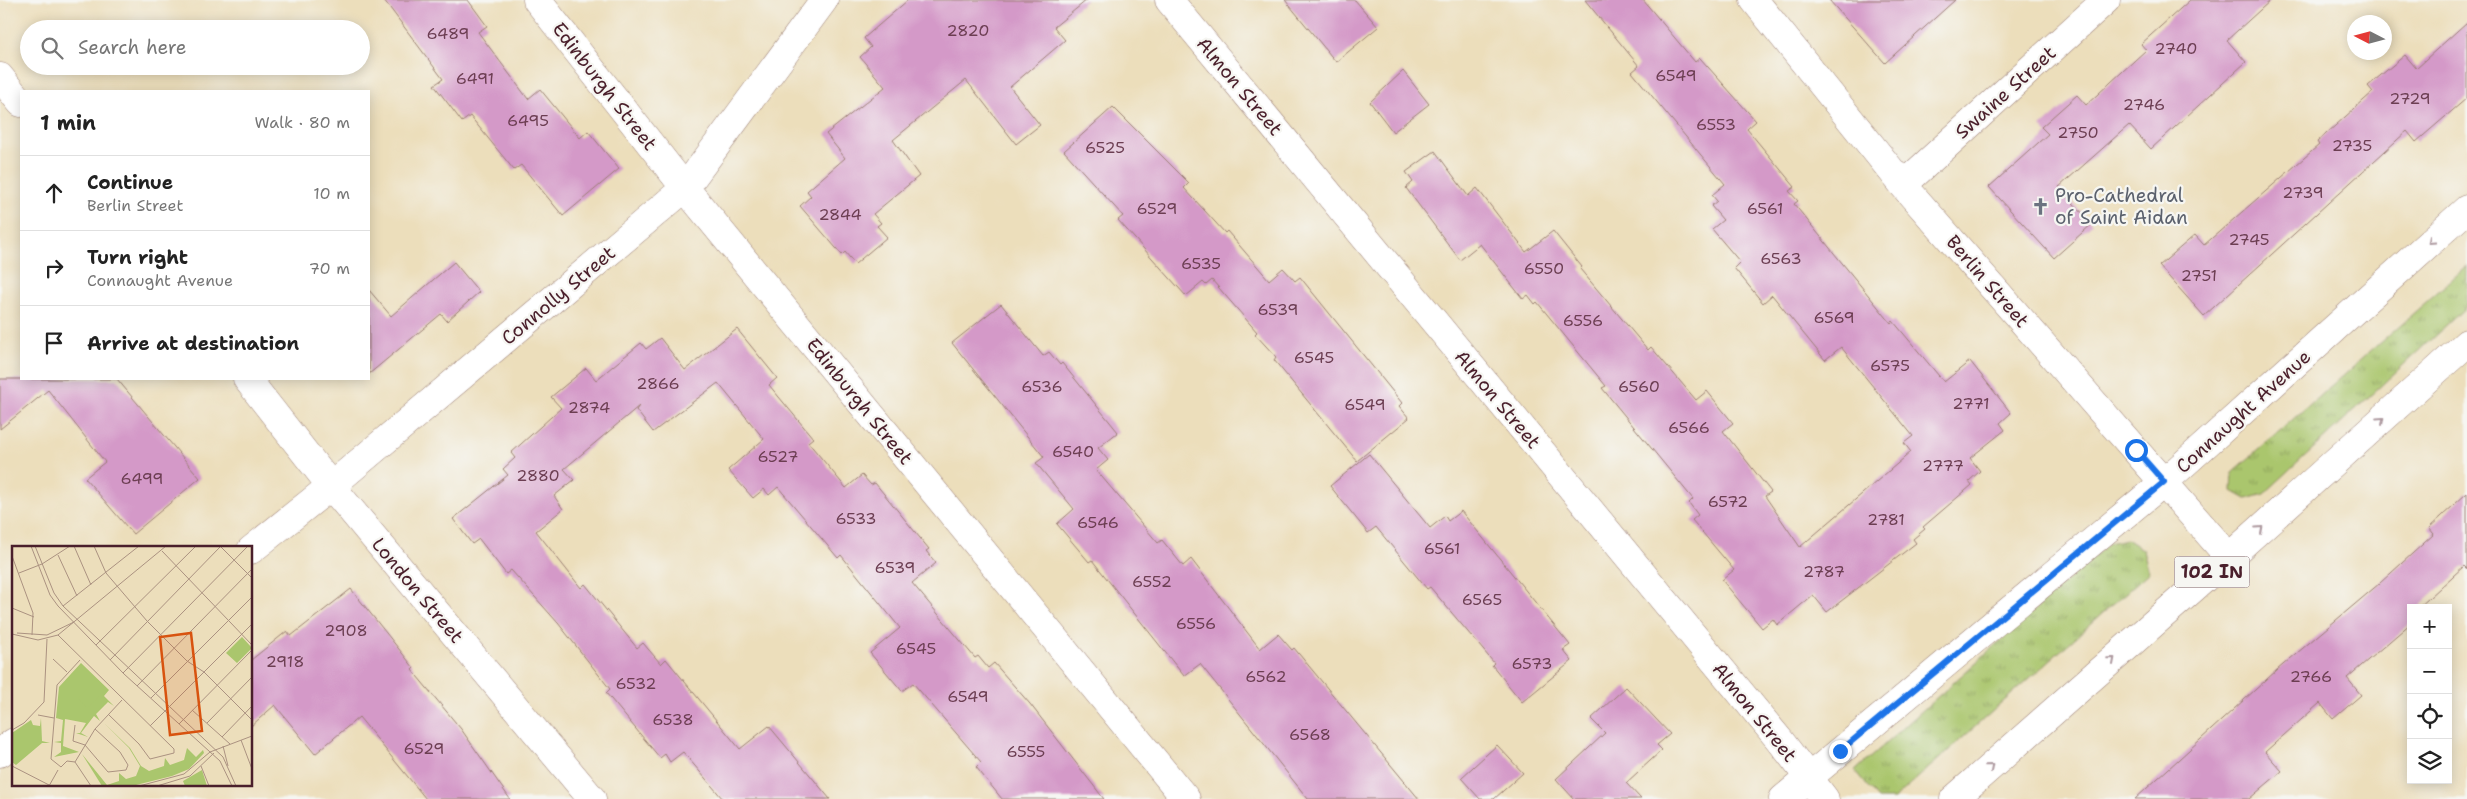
<!DOCTYPE html>
<meta charset="utf-8">
<style>
:root{--surface:#fff;--page:#f6f6f6;--text:#222;--muted:#767676;--line:#e0e0e0}
body{margin:0;font-family:"Shantell Sans",sans-serif;background:var(--page);color:var(--text)}
.controls{position:absolute;right:15px;bottom:15px;display:grid;overflow:hidden;border-radius:0px;box-shadow:0 2px 12px #0003}
.controls button{width:45px;height:45px;display:grid;place-items:center;padding:0;border:0;border-bottom:1px solid var(--line);background:var(--surface);color:var(--text);font:25px sans-serif}
.compass{position:absolute;left:2347px;top:15px;width:45px;height:45px;border-radius:50%;background:var(--surface);box-shadow:0 2px 12px #0003;rotate:276deg}
.stop{position:absolute;width:15px;height:15px;margin:-11px;border:4px solid #1a73e8;border-radius:50%;background:#fff}
.stop.end{background:#1a73e8;border-color:#fff;box-shadow:0 1px 5px #0008}
.list{margin:0;padding:0;list-style:none}
h2{display:flex;justify-content:space-between;align-items:center;height:65px;margin:0;padding:0 20px;font-size:21px}
h2 small{font-size:16px;font-weight:400;color:var(--muted)}
.list li{display:grid;grid-template-columns:32px 1fr auto;gap:15px;align-items:center;box-sizing:border-box;height:75px;padding:0 20px;border-top:1px solid var(--line)}
.list b{display:block;font-size:19px;white-space:nowrap}
.list p{margin:0;font-size:16px;white-space:nowrap;color:var(--muted)}
.list em{font-size:16px;font-style:normal;color:var(--muted)}
.icon{flex:none;width:28px;height:28px;fill:none;stroke:currentColor;stroke-width:2;stroke-linecap:round;stroke-linejoin:round}
.map{position:relative;flex:none;width:2467px;height:799px;overflow:hidden}
.search{position:absolute;background:var(--surface);box-shadow:0 2px 12px #0003;left:20px;top:20px;width:350px;height:55px;display:flex;align-items:center;gap:12px;box-sizing:border-box;padding:0 18px;border-radius:28px;color:var(--muted);font-size:19px}
.panel{position:absolute;background:var(--surface);box-shadow:0 2px 12px #0003;left:20px;top:90px;width:350px;height:290px;border-radius:0px}
.map>svg:first-child{display:block}
.grass{fill:url(#grass-tufts);stroke:#7a724c}
.building{fill:#d499c8}
.lines{fill:none;stroke-linecap:round;stroke-linejoin:round}
.minor-casing{stroke:#9b7e73;stroke-width:29}
.tertiary-casing{stroke:#9b7e73;stroke-width:29}
.primary-casing{stroke:#9b7e73;stroke-width:29}
.minor{stroke:#fff;stroke-width:28}
.tertiary{stroke:#fff;stroke-width:28}
.primary{stroke:#fff;stroke-width:28}
.oneway{stroke:#ae9aa0}
.route{stroke:#1a73e8;stroke-width:6}
.labels{text-anchor:middle;stroke-width:4.5;stroke-linejoin:round;paint-order:stroke}
.number-label{font-size:16px;fill:#6c3e52}
.shield{fill:#f6f6f2;stroke:#7e6067;stroke-width:1}
.shield-label{font-size:18px;font-weight:bold;fill:#4a1f2b}
.street-label{font-size:19px;fill:#4a1f2b;stroke:#f6f6f2}
.worship-label{font-size:19px;fill:#5b616d;stroke:#f6f6f2;text-anchor:start}
.inset-road{fill:none;stroke:#ab9281;stroke-width:1}
.view{fill:#d8530f;fill-opacity:0.15;stroke:#d8530f;stroke-width:2.5}
.inset-edge{fill:none;stroke:#4a1f2b;stroke-width:2.5}
</style>
<div class="map">
<svg width="2467" height="799" viewBox="0 0 2467 799">
<defs>
<pattern id="grass-tufts" width="24" height="20" patternUnits="userSpaceOnUse" patternTransform="scale(1.25)"><rect width="24" height="20" fill="#aac66d"/><path d="M3 7l-1-3M5 7V3M7 7l1-3M15 17l-1-3M17 17v-4M19 17l1-3" fill="none" stroke="#8ca05a"/></pattern>
</defs>
<rect width="100%" height="100%" fill="#f6f6f2"/>
<filter id="ink" filterUnits="userSpaceOnUse"><feTurbulence type="fractalNoise" baseFrequency=".02" numOctaves="2"/><feDisplacementMap in="SourceGraphic" scale="10" xChannelSelector="R" yChannelSelector="G"/><feConvolveMatrix kernelMatrix="1 2 1 2 8 2 1 2 1" color-interpolation-filters="sRGB"/></filter>
<filter id="wash" filterUnits="userSpaceOnUse"><feTurbulence type="fractalNoise" baseFrequency=".0096" numOctaves="4" result="noise"/><feDisplacementMap in="SourceGraphic" scale="20" xChannelSelector="R" yChannelSelector="G"/><feGaussianBlur stdDeviation="1.12" result="paint"/><feColorMatrix in="noise" values="0 0 0 0 0 0 0 0 0 0 0 0 0 0 0 0 0 1.4 0 .05"/><feComposite in="paint" operator="in"/></filter>
<g filter="url(#wash)">
<rect width="100%" height="100%" fill="#ecdebb"/>
<!-- grass -->
<path class="grass" d="M 2467,266 L 2467,306 L 2264,494 L 2246,499 L 2232,491 L 2233,472 Z
M 2126,539 L 2143,550 L 2149,572 L 1894,799 L 1878,799 L 1855,771 L 2109,543 Z"/>
<g id="blocks">
<!-- building -->
<path class="building" d="M 384,0 L 468,0 L 487,26 L 478,32 L 528,99 L 540,89 L 580,138 L 588,131 L 619,169 L 563,216 L 521,165 L 514,170 L 470,116 L 462,122 L 434,85 L 443,79 Z
M 908,0 L 1087,0 L 1054,27 L 1065,40 L 1010,87 L 1040,125 L 1016,144 L 966,80 L 893,140 L 919,176 L 873,214 L 881,223 L 877,226 L 887,237 L 855,264 L 845,252 L 842,255 L 800,206 L 811,196 L 807,191 L 845,158 L 826,134 L 885,87 L 860,57 L 871,47 L 864,38 Z
M 1285,0 L 1355,0 L 1378,27 L 1336,62 Z
M 1585,0 L 1643,0 L 1695,62 L 1700,58 L 1756,121 L 1747,129 L 1795,187 L 1789,191 L 1798,201 L 1794,204 L 1891,323 L 1893,321 L 1944,382 L 1970,361 L 2011,413 L 2000,423 L 2005,430 L 1970,458 L 1980,471 L 1969,481 L 1972,485 L 1923,527 L 1925,529 L 1913,539 L 1916,543 L 1827,612 L 1813,595 L 1777,625 L 1773,619 L 1762,628 L 1722,580 L 1734,570 L 1692,520 L 1698,515 L 1689,503 L 1693,499 L 1602,388 L 1606,386 L 1537,302 L 1535,304 L 1528,295 L 1523,299 L 1480,244 L 1460,260 L 1406,188 L 1413,182 L 1406,172 L 1435,151 L 1468,196 L 1477,188 L 1526,252 L 1553,231 L 1582,267 L 1580,269 L 1648,350 L 1651,347 L 1696,400 L 1707,391 L 1733,423 L 1723,431 L 1771,492 L 1765,496 L 1800,547 L 1911,452 L 1904,443 L 1913,436 L 1841,347 L 1825,360 L 1772,295 L 1763,303 L 1734,268 L 1740,262 L 1712,229 L 1723,220 L 1711,206 L 1717,201 L 1712,195 L 1725,184 L 1632,72 L 1639,66 Z
M 1829,0 L 1955,0 L 1885,63 Z
M 2190,0 L 2271,0 L 2227,40 L 2246,62 L 2151,149 L 2129,125 L 2059,187 L 2092,224 L 2054,258 L 1989,187 L 2048,134 L 2041,127 L 2077,95 L 2086,105 L 2146,50 L 2141,44 Z
M 2467,22 L 2467,98 L 2416,142 L 2407,131 L 2204,316 L 2159,266 L 2195,235 L 2204,245 L 2319,145 L 2317,142 L 2373,92 L 2368,86 L 2405,55 L 2416,68 Z
M 1403,71 L 1429,104 L 1393,132 L 1370,102 Z
M 1113,107 L 1189,183 L 1184,188 L 1225,233 L 1227,231 L 1269,280 L 1283,268 L 1295,281 L 1300,277 L 1402,403 L 1399,406 L 1409,418 L 1357,461 L 1274,360 L 1276,357 L 1255,334 L 1257,332 L 1212,280 L 1206,285 L 1203,282 L 1186,296 L 1118,220 L 1123,216 L 1064,151 Z
M 454,262 L 479,292 L 447,321 L 441,314 L 369,374 L 369,290 L 391,316 Z
M 1001,304 L 1043,356 L 1049,352 L 1060,365 L 1062,363 L 1118,432 L 1098,448 L 1108,460 L 1096,470 L 1158,543 L 1162,540 L 1183,566 L 1191,559 L 1260,649 L 1278,634 L 1292,650 L 1294,648 L 1419,799 L 1308,799 L 1200,664 L 1184,676 L 1092,560 L 1089,562 L 1057,524 L 1074,509 L 1036,463 L 1044,457 L 952,343 Z
M 737,329 L 777,378 L 769,385 L 813,438 L 808,442 L 846,488 L 862,475 L 871,485 L 875,483 L 929,549 L 926,551 L 936,563 L 912,583 L 975,658 L 978,656 L 988,668 L 994,663 L 1030,704 L 1104,799 L 1002,799 L 976,767 L 981,762 L 913,683 L 902,691 L 870,653 L 900,628 L 841,555 L 838,558 L 778,487 L 769,495 L 764,489 L 753,498 L 728,470 L 764,439 L 718,383 L 653,432 L 636,410 L 639,406 L 564,469 L 574,480 L 554,496 L 563,509 L 536,531 L 581,588 L 585,584 L 637,648 L 643,643 L 661,664 L 666,659 L 740,749 L 769,726 L 830,799 L 723,799 L 683,752 L 670,762 L 665,754 L 660,758 L 606,693 L 610,689 L 558,623 L 511,570 L 506,574 L 479,539 L 472,544 L 453,519 L 508,475 L 503,469 L 515,458 L 511,453 L 561,408 L 551,397 L 586,368 L 596,380 L 641,343 L 646,349 L 660,338 L 685,370 Z
M 0,379 L 117,379 L 200,478 L 133,534 L 85,478 L 105,462 L 48,390 L 0,429 Z
M 1369,454 L 1430,528 L 1445,516 L 1448,521 L 1461,511 L 1570,645 L 1563,650 L 1572,661 L 1522,702 L 1492,665 L 1494,663 L 1430,587 L 1427,589 L 1376,527 L 1368,533 L 1330,486 Z
M 2467,493 L 2467,569 L 2464,566 L 2418,608 L 2411,608 L 2411,623 L 2347,678 L 2361,695 L 2333,719 L 2320,703 L 2265,752 L 2282,771 L 2249,799 L 2135,799 L 2277,670 L 2380,583 L 2434,534 L 2429,528 Z
M 351,589 L 414,668 L 412,670 L 461,729 L 510,799 L 426,799 L 359,717 L 315,754 L 275,705 L 251,726 L 251,660 L 287,631 L 291,636 Z
M 1626,687 L 1670,734 L 1657,745 L 1662,750 L 1626,783 L 1641,799 L 1574,799 L 1556,779 L 1605,733 L 1591,719 Z
M 1497,745 L 1523,773 L 1494,799 L 1480,799 L 1461,778 Z"/>
</g>
</g>
<g filter="url(#ink)">
<use href="#blocks" fill-opacity="0" stroke="#9b7e73" stroke-width="1"/>
<g class="lines">
<defs>
<path id="minor" d="M 537,0 L 685,188 L 1186,799
M 1754,0 L 1903,185 L 2229,557
M 0,77 L 21,103
M 1903,185 L 2106,0
M 247,379 L 331,486 L 592,799
M 251,550 L 331,486 L 685,188 L 824,0
M 0,753 L 14,742"/>
<path id="tertiary" d="M 1169,0 L 1782,743 L 1825,799"/>
<path id="primary" d="M 1783,799 L 2164,482 L 2467,209
M 1954,799 L 2229,557 L 2467,343"/>
</defs>
<!-- minor casing -->
<use href="#minor" class="minor-casing"/>
<!-- tertiary casing -->
<use href="#tertiary" class="tertiary-casing"/>
<!-- primary casing -->
<use href="#primary" class="primary-casing"/>
<!-- minor -->
<use href="#minor" class="minor"/>
<!-- tertiary -->
<use href="#tertiary" class="tertiary"/>
<!-- primary -->
<use href="#primary" class="primary"/>
</g>
<!-- one-way arrows -->
<defs><path id="oneway-chevron" d="M-2-3.5L2.5 0L-2 3.5" fill="none" stroke-width="1.6" stroke-linecap="round" stroke-linejoin="round" transform="scale(1.25)"/></defs>
<g class="oneway">
<use href="#oneway-chevron" transform="translate(2431 241) rotate(138)"/>
<use href="#oneway-chevron" transform="translate(2381 420) rotate(-42)"/>
<use href="#oneway-chevron" transform="translate(2260 529) rotate(-42)"/>
<use href="#oneway-chevron" transform="translate(2112 660) rotate(-41)"/>
<use href="#oneway-chevron" transform="translate(1990 767) rotate(-41)"/>
</g>
</g>
<g class="lines" filter="url(#ink)">
<!-- route -->
<path class="route" d="M 1840,751 L 2164,482 L 2136,450"/>
</g>
<!-- icons -->
<defs>
<symbol id="church-bare" viewBox="-9 -9 18 18"><path d="M-1.2-6h2.4v3.5h3.3v2.4h-3.3V6h-2.4V-.1h-3.3v-2.4h3.3Z" fill="#6b7280" stroke="#f6f6f2" stroke-width="2.5" paint-order="stroke"/></symbol>
</defs>
<g fill-rule="evenodd">
<use href="#church-bare" x="2028" y="194" width="25" height="25"/>
</g>
<g class="labels">
<!-- number labels -->
<g class="number-label">
<text x="968" y="36">2820</text>
<text x="448" y="39">6489</text>
<text x="2176" y="54">2740</text>
<text x="1676" y="81">6549</text>
<text x="475" y="84">6491</text>
<text x="2410" y="104">2729</text>
<text x="2144" y="110">2746</text>
<text x="528" y="126">6495</text>
<text x="1716" y="130">6553</text>
<text x="2078" y="138">2750</text>
<text x="2352" y="151">2735</text>
<text x="1105" y="153">6525</text>
<text x="2303" y="198">2739</text>
<text x="1157" y="214">6529</text>
<text x="1765" y="214">6561</text>
<text x="840" y="220">2844</text>
<text x="2249" y="245">2745</text>
<text x="1781" y="264">6563</text>
<text x="1201" y="269">6535</text>
<text x="1544" y="274">6550</text>
<text x="2199" y="281">2751</text>
<text x="1278" y="315">6539</text>
<text x="1834" y="323">6569</text>
<text x="1583" y="326">6556</text>
<text x="1314" y="363">6545</text>
<text x="1890" y="371">6575</text>
<text x="658" y="389">2866</text>
<text x="1042" y="392">6536</text>
<text x="1639" y="392">6560</text>
<text x="1971" y="409">2771</text>
<text x="1365" y="410">6549</text>
<text x="589" y="413">2874</text>
<text x="1689" y="433">6566</text>
<text x="1073" y="457">6540</text>
<text x="778" y="462">6527</text>
<text x="1943" y="471">2777</text>
<text x="538" y="481">2880</text>
<text x="142" y="484">6499</text>
<text x="1728" y="507">6572</text>
<text x="856" y="524">6533</text>
<text x="1886" y="525">2781</text>
<text x="1098" y="528">6546</text>
<text x="1442" y="554">6561</text>
<text x="895" y="573">6539</text>
<text x="1824" y="577">2787</text>
<text x="1152" y="587">6552</text>
<text x="1482" y="605">6565</text>
<text x="1196" y="629">6556</text>
<text x="346" y="636">2908</text>
<text x="916" y="654">6545</text>
<text x="285" y="667">2918</text>
<text x="1532" y="669">6573</text>
<text x="1266" y="682">6562</text>
<text x="2311" y="682">2766</text>
<text x="636" y="689">6532</text>
<text x="968" y="702">6549</text>
<text x="673" y="725">6538</text>
<text x="1310" y="740">6568</text>
<text x="424" y="754">6529</text>
<text x="1026" y="757">6555</text>
</g>
<!-- shield labels -->
<rect class="shield" x="2174.5" y="556.5" width="75" height="31" rx="4"/>
<g class="shield-label">
<text x="2212" y="578">102 IN</text>
</g>
<!-- street labels -->
<g class="street-label">
<text transform="translate(605 86) rotate(52)" y="7">Edinburgh Street</text>
<text transform="translate(1240 86) rotate(50)" y="7">Almon Street</text>
<text transform="translate(2005 92) rotate(-42)" y="7">Swaine Street</text>
<text transform="translate(1988 281) rotate(49)" y="7">Berlin Street</text>
<text transform="translate(558 295) rotate(-40)" y="7">Connolly Street</text>
<text transform="translate(1498 399) rotate(50)" y="7">Almon Street</text>
<text transform="translate(860 401) rotate(51)" y="7">Edinburgh Street</text>
<text transform="translate(2243 411) rotate(-42)" y="7">Connaught Avenue</text>
<text transform="translate(418 590) rotate(50)" y="7">London Street</text>
<text transform="translate(1755 712) rotate(51)" y="7">Almon Street</text>
</g>
<!-- worship labels -->
<g class="worship-label">
<text x="2055" y="202">Pro-Cathedral<tspan x="2055" dy="22">of Saint Aidan</tspan></text>
</g>
</g>
<!-- overview -->
<g transform="translate(12 546)">
<rect width="240" height="240" fill="#ecdebb"/>
<path d="M 230,91 L 240,102 L 225,117 L 214,107 ZM 69,117 L 97,144 L 92,150 L 102,160 L 96,156 L 84,168 L 88,175 L 82,170 L 69,187 L 76,191 L 64,187 L 68,187 L 74,177 L 53,173 L 51,200 L 67,206 L 42,211 L 49,206 L 49,197 L 42,196 L 49,195 L 51,174 L 44,172 L 47,141 ZM 29,172 L 30,195 L 38,197 L 30,197 L 4,219 L 0,216 L 0,187 L 19,174 L 21,179 L 28,180 ZM 92,177 L 118,202 L 129,220 L 137,225 L 152,220 L 153,212 L 158,219 L 172,214 L 175,202 L 184,211 L 191,204 L 192,207 L 177,223 L 160,230 L 120,240 L 90,240 L 70,208 L 95,239 L 107,235 L 107,227 L 114,233 L 124,230 L 128,220 L 117,202 ZM 190,224 L 195,240 L 173,240 L 171,235 Z" fill="#aac66d"/>
<path d="M 85,133 L 95,143 L 75,162 L 66,152 Z" fill="#aac66d"/>
<path class="inset-road" d="M 19,0 L 38,49 L 46,60 L 112,128 L 208,215 L 220,240M 23,0 L 42,47 L 51,60 L 211,211 L 224,240M 62,0 L 79,39M 82,0 L 94,27 L 135,75 L 175,115 L 192,126 L 240,174M 209,1 L 240,32M 150,5 L 240,99M 46,9 L 65,50M 0,10 L 21,67 L 20,89M 7,27 L 30,18 L 58,0M 51,60 L 127,0M 0,62 L 22,71M 5,87 L 35,89 L 62,76M 0,88 L 26,94 L 46,89 L 154,0M 46,89 L 162,203 L 162,207 L 138,213 L 127,198 L 97,169M 84,99 L 184,0M 41,113 L 55,126M 68,114 L 45,139 L 39,213 L 49,221 L 55,215 L 63,216 L 79,240M 98,114 L 209,0M 111,127 L 236,0M 125,140 L 240,23M 139,152 L 240,51M 180,164 L 218,198M 26,169 L 42,172M 195,177 L 240,131M 167,178 L 240,104M 63,179 L 61,195 L 73,199 L 96,226 L 114,224 L 116,219 L 108,206 L 83,183M 138,180 L 240,78M 0,184 L 12,177 L 32,156 L 35,93M 210,191 L 240,160M 229,194 L 240,223M 211,200 L 216,220M 63,216 L 83,183 L 110,154M 0,220 L 39,240M 189,220 L 197,240M 37,240 L 46,224M 127,240 L 172,228 L 198,206 L 240,190M 145,240 L 178,230 L 202,207"/>
<path class="view" d="M 179,87 L 190,185 L 158,189 L 148,91 Z"/>
<rect width="240" height="240" class="inset-edge"/>
</g>
</svg>
<div class="controls">
<button>+</button>
<button>−</button>
<button><svg class="icon" aria-label="locate" viewBox="0 0 24 24"><circle cx="12" cy="12" r="6"/><path d="M12 2v4M12 18v4M2 12h4M18 12h4"/></svg></button>
<button><svg class="icon" aria-label="layers" viewBox="0 0 24 24"><path d="M12 4l9 5-9 5-9-5zM3 14l9 5 9-5"/></svg></button>
</div>
<svg class="compass" viewBox="-18 -18 36 36"><path d="M0-13l5 13h-10z" fill="#e53935"/><path d="M0 13l5-13h-10z" fill="#767676"/></svg>
<div class="stop" style="left:2136px;top:450px"></div>
<div class="stop end" style="left:1840px;top:751px"></div>
<div class="search"><svg class="icon" aria-label="search" viewBox="0 0 24 24"><circle cx="10" cy="10" r="6"/><path d="M15 15l6 6"/></svg>Search here</div>
<section class="panel">
<h2>1 min<small>Walk · 80 m</small></h2>
<ul class="list">
<li><svg class="icon" aria-label="ahead" viewBox="0 0 24 24"><path d="M12 20V5M6 11l6-6 6 6"/></svg><div><b>Continue</b><p>Berlin Street</p></div><em>10 m</em></li>
<li><svg class="icon" aria-label="right" viewBox="0 0 24 24"><path d="M7 20v-9h11M14 6l5 5-5 5"/></svg><div><b>Turn right</b><p>Connaught Avenue</p></div><em>70 m</em></li>
<li><svg class="icon" aria-label="arrive" viewBox="0 0 24 24"><path d="M6 21V4h12l-3 4 3 4H6"/></svg><div><b>Arrive at destination</b></div></li>
</ul>
</section>
</div>
